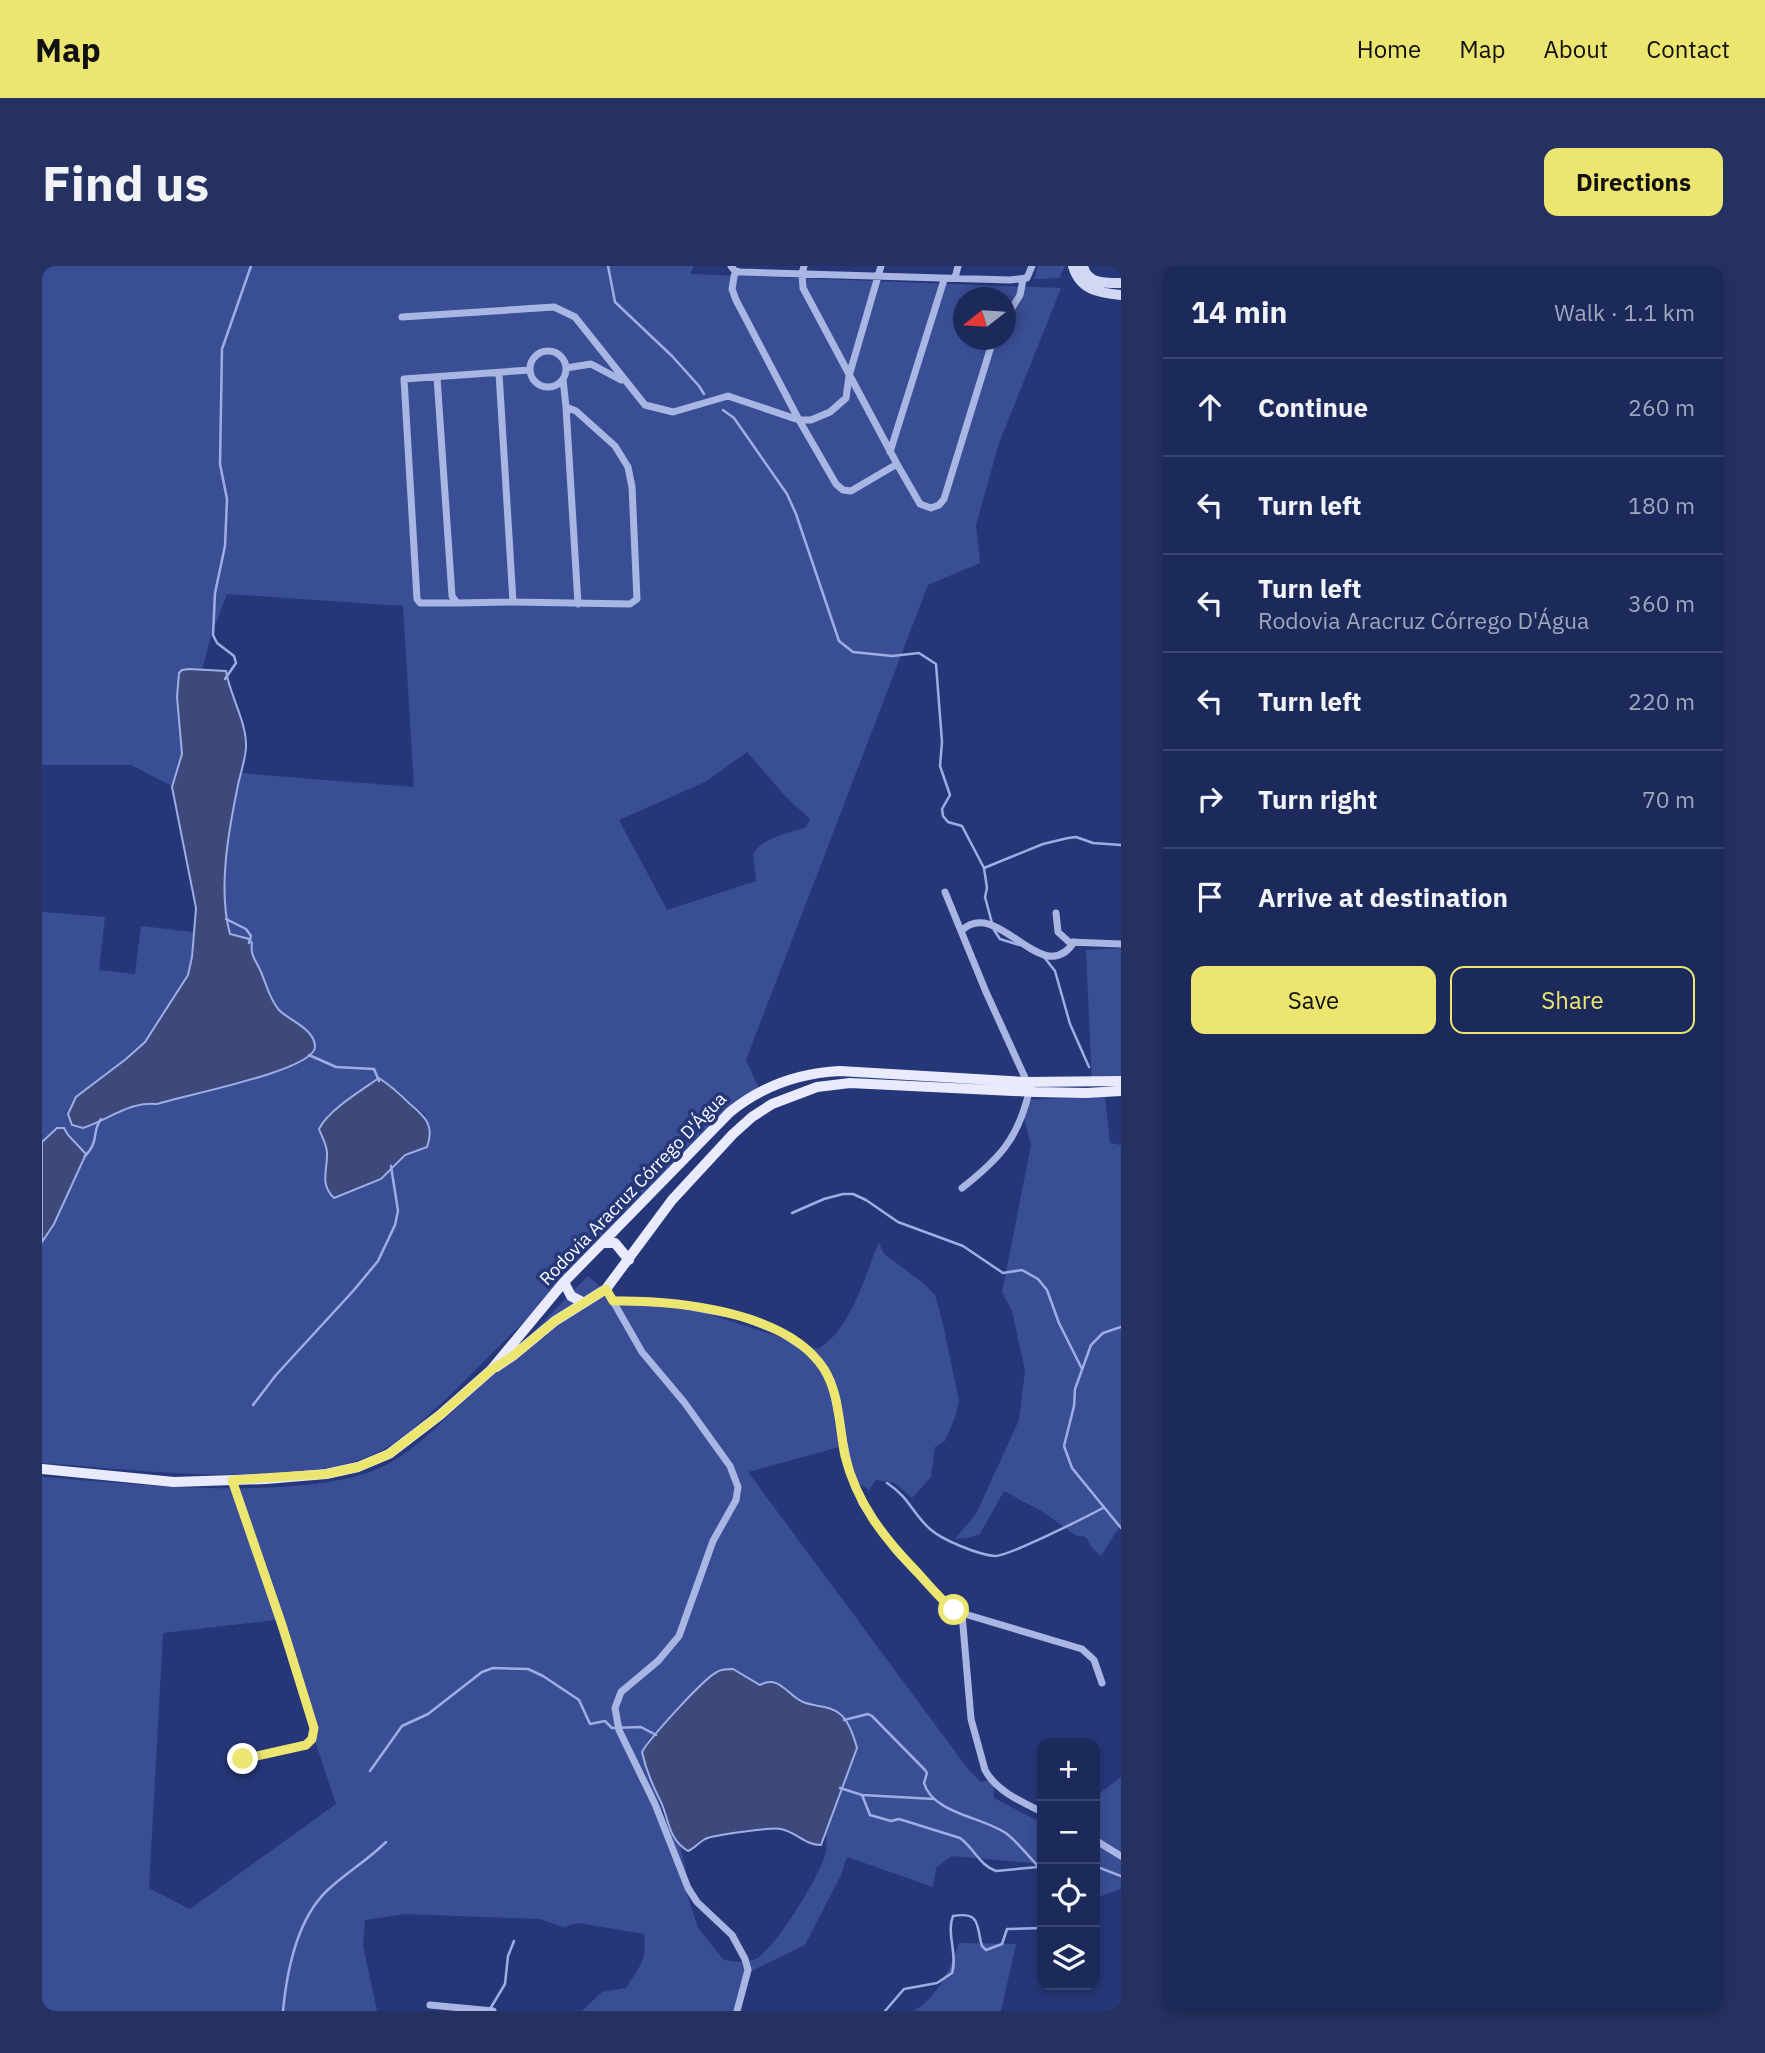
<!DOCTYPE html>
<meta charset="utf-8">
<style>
:root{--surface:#1c295b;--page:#253161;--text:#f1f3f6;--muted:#a0a6bb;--line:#3a4571;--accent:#ece56f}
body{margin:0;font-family:"IBM Plex Sans",sans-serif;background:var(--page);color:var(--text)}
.controls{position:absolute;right:21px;bottom:21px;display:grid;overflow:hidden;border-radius:14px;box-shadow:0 4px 10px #0003}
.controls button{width:63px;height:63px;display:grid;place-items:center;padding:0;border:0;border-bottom:2px solid var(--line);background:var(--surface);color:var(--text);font:35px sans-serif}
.compass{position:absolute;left:911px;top:21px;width:63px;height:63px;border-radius:50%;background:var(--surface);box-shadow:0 4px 10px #0003;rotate:253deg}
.stop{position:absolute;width:21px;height:21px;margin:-16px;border:5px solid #ece56f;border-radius:50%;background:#fff}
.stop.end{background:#ece56f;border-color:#fff;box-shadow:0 2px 7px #0008}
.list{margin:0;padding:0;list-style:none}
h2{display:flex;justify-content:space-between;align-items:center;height:91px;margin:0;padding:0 28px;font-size:30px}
h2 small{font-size:23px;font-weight:400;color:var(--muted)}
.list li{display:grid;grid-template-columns:46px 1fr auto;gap:21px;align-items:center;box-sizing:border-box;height:98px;padding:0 28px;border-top:2px solid var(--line)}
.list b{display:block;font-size:26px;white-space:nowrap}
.list p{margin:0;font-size:23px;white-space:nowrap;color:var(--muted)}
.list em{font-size:23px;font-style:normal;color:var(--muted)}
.actions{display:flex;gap:14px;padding:21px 28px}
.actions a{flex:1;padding:16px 0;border:2px solid var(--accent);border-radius:14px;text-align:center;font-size:24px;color:var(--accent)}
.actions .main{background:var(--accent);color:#111}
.icon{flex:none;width:38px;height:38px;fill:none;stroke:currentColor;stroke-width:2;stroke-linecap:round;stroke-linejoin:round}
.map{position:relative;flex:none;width:1079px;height:1745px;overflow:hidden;border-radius:14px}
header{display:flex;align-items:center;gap:42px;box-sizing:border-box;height:98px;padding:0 35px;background:var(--accent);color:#111}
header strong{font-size:33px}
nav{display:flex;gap:38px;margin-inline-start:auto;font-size:24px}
.intro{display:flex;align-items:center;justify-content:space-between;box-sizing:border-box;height:168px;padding:0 42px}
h1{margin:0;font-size:49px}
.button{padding:18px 32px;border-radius:14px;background:var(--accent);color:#111;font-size:24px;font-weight:700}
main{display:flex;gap:42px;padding:0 42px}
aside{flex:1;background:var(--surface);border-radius:14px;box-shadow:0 4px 10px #0003}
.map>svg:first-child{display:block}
.green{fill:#3a4e96;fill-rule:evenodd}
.water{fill:#3c497a;stroke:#9eaee4;stroke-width:2}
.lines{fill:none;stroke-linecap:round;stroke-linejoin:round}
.stream{stroke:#9eaee4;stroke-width:2.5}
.street{stroke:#a9b6e3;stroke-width:7}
.secondary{stroke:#d2d8f4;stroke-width:10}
.primary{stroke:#e9ebfc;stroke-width:10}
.route{stroke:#ece56f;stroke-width:9}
.labels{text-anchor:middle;stroke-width:7;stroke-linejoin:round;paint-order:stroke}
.street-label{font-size:18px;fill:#fff;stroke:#263779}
</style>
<header>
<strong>Map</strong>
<nav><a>Home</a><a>Map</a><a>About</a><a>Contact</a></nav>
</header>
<div class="intro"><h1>Find us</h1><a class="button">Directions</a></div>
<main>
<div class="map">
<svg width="1079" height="1745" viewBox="0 0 1079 1745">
<rect width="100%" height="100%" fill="#263779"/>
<!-- green -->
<path class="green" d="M 0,0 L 652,0 L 648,8 L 1019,22 L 957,177 L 934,259 L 938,297 L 886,319 L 704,794 L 717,822 L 402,1135 C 379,1155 358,1177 330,1189 C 305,1201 279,1203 251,1206 C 167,1214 84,1203 0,1197 L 0,976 L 12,958 L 44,888 L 26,869 L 15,862 L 0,876 L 0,646 L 63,651 L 57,704 L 93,708 L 99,660 L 151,666 L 150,691 L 146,709 L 130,736 L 103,776 L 84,793 L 61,809 L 30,859 L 41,862 C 66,853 88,835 115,838 L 239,804 L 271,787 L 227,731 L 219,705 L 209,690 L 210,677 L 207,673 L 188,669 C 175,620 189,557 198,507 L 372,521 L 361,340 L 185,328 L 169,370 L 160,404 L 147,403 L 137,407 L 135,431 L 140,488 L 130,520 L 89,499 L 0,499 ZM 922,32 L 964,32 L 964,74 L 922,74 ZM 705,486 L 744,531 L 768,553 L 764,561 C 745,568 723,570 711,588 L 714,615 L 625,644 L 577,554 L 663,516 ZM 321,823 L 355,824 L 383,849 L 384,881 L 363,889 L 331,917 L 288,927 C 279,914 286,900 285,886 C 284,876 282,866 281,856 Z
M 996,0 L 1023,0 L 1017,12 L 992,13 Z
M 1079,682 L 1079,814 L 1050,817 L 1044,684 Z
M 1063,830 L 1068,877 L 1079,879 L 1079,1258 L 1059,1290 L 1051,1283 L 1044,1271 L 1033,1269 L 1001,1246 L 962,1225 L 938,1268 L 926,1272 L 913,1273 L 934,1248 L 977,1154 L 983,1105 L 970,1045 L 960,1026 L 989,879 L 981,848 L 983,834 Z
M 837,977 L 842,988 L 881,1017 L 893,1029 L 901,1058 L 917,1135 L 913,1151 L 903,1175 L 893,1181 L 889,1211 L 870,1232 L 853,1217 L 834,1214 L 826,1226 L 825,1222 C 805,1212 796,1204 801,1180 L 706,1206 L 926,1503 L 939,1516 L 951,1513 L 952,1532 L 1000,1557 L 1000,1598 L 910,1590 L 894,1602 L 891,1621 L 805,1591 L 799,1609 L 763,1679 L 705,1707 L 692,1745 L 540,1745 L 560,1726 L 584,1722 C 597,1702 606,1692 602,1668 L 536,1657 L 521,1661 L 498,1653 L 363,1648 L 323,1654 L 321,1680 L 335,1745 L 0,1745 L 0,1211 C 84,1217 166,1227 250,1220 C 287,1217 320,1213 353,1194 C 373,1182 389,1166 406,1150 C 455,1106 499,1057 546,1010 L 564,1026 L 571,1029 L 632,1037 L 776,1083 C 810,1063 822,1010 837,977 ZM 233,1354 L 294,1538 L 148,1643 L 107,1622 L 121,1367 ZM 703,1409 L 718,1419 L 738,1418 L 761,1437 L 775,1438 L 806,1457 L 813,1476 L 784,1569 C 784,1574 785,1580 784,1585 C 780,1607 736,1678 717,1691 C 709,1697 689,1697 681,1693 L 656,1662 L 645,1628 L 644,1605 L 638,1580 L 621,1548 L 600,1485 L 606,1474 L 614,1465 Z
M 1079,1511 L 1079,1623 L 1053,1632 L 1053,1531 Z
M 917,1677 L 974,1678 L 959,1745 L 871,1745 C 895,1733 909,1702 917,1677 Z"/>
<!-- water -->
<path class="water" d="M 147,403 L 184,405 C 188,430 205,456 204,482 C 203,496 197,511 195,524 C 186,568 176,625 188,668 L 207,673 L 210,677 C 208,690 214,694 219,706 C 225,720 227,732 237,744 C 248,755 273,763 273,781 C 272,805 138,830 115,838 C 88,835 66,854 41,862 L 30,859 L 26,848 L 34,831 L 84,793 L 103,776 L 146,709 L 150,691 L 154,642 L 130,521 L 140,488 L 135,431 L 137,407 L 140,404 Z
M 337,812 C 349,820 358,828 368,838 C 383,851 393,859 385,881 L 363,889 L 339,913 L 292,932 C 277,918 286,903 285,886 C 284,877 280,871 277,863 C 286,844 320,824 337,812 Z
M 15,862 L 22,862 L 26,869 L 44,888 L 12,958 L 0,976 L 0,876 Z
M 691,1403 L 718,1419 C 737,1408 746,1430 761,1436 C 773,1441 787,1439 798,1448 C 807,1455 812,1471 815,1482 L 779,1579 C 763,1579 754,1566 739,1563 C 731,1561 671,1569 663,1573 C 656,1577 653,1582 646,1585 C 625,1573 627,1550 617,1532 C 609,1516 604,1504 600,1486 C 607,1473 662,1412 675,1406 C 679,1403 685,1403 691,1403 Z"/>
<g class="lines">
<!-- stream -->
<path class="stream" d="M 566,0 L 573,36 L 630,90 L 657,120 L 662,128
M 681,144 L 692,152 L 745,228 L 754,248 L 797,375 L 811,386 L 850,390 L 877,387 L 894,398 L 900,476 L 898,500 L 908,529 L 900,543 L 901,550 L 906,556 L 920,560 L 942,602 L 945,622 L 943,631 L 950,657
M 183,413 L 194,397 L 192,390 L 175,377 L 171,369 L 173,327 L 183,280 L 185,233 L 178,198 L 180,83 L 209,0
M 942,602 L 1001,578 L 1026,572 L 1034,571 L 1051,577 L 1079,579
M 184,653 L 204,663 L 209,670 L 207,677
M 952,664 L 958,673 L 977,679
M 1002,691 L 1013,705 L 1028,758 L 1047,801
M 267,789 L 294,801 L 332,803 L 337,815
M 43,890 C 58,875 49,867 59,853
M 750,947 L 782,933 L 801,928 L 811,928 L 824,934 L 856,956 L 921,980 L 961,1007 L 980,1004 L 996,1013 L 1005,1024 L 1017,1057 L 1040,1103
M 1079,1061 L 1061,1067 L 1049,1079 L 1033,1123 L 1032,1140 L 1022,1180 L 1030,1202 L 1079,1262
M 211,1139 L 234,1109 L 312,1024 L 336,995 L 353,959 L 356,945 L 349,900
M 845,1217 C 868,1232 870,1247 888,1263 C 900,1274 937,1289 953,1290 C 967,1290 1044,1251 1061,1242
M 802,1454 L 826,1448 L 830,1450 L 883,1504 L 885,1507 L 882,1517 C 891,1548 942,1551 965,1568 C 978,1578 988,1593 1000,1604
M 328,1505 L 360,1460 L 386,1448 L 440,1406 L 451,1402 L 486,1403 L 501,1410 L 537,1434 L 548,1458 L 563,1455 L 570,1462 L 599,1461 L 614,1469
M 798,1522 L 820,1529 L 892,1533
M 820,1529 L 828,1549 L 849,1555 L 857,1553 L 918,1572 C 932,1582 938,1600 954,1605 L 996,1601
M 1053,1600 L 1079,1610
M 1000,1625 L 1000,1634
M 448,1743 L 463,1718 L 466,1690 L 472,1675
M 241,1745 C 245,1703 256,1649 289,1621 C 307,1605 327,1593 344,1576
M 843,1745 L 862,1723 L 895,1717 L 910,1707 C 916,1689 904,1667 911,1650 C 940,1645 934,1661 940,1680 L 944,1684 L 960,1678 L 965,1663 L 1000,1662"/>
<!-- street -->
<path class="street" d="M 689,0 L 693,5 L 698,6 L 968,14 L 985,12 L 990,0
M 762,0 L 760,8 L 761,22 L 855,198 L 878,238 L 889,242 L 897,239 L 902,233 L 951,74
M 693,5 L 690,23 L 694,34 L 757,154 L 794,218 L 801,224 L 809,225 L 855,198
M 913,12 L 916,0
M 360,51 L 512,41 L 533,51 L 603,139 L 631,146 L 686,130 L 757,154 L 769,154 L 788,146 L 804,132 L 807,110 L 839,0
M 964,52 L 978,29 L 981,14
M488 103a18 18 0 1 1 36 0a18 18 0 1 1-36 0Z
M 524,102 L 549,98 L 579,114
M 395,111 L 410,330 L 415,337 L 471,336 L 457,107
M 521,113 L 524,141
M 848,186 L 902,14
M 471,336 L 588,338 L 595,333 L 590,221 L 586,201 L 573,180 L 534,145 L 524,141 L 536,338
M 415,337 L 378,337 L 375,333 L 362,113 L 488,104
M 903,626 L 944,726 L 985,816
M 1014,647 L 1016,666 L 1027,676 L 1079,678
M 919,665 C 956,629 1000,725 1032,676
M 920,922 C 957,893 976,873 987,826
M 564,1023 L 600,1086 L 642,1136 L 688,1200 L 696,1221 L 694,1234 L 671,1275 L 637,1370 L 616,1395 L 579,1426 L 573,1442 L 577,1464 L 613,1538 L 646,1622 L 655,1636 L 690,1669 L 703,1693 L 706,1704 L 695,1745
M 571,1035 L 633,1038 L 697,1050 L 738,1066 L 764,1083 L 781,1101 L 789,1115 L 808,1206 L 820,1237 L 854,1285 L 906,1339 L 916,1346 L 1040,1383 L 1052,1394 L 1060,1417
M 190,1214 L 240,1359 L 272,1462 L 270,1473 L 264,1479 L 200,1493
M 920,1348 L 929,1453 L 943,1504 C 954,1525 980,1536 1000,1546
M 1053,1574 L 1079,1590
M 388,1739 L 451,1745"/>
<!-- secondary -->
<path class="secondary" d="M 1031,0 C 1038,24 1057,27 1079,29
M 1041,0 C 1045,18 1063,17 1079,17"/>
<!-- primary -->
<path class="primary" d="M 560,977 L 573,977 L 587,994
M 522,1016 L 529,1030 L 542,1037
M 454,1101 L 472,1089 L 513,1055 L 564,1023 L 630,934 L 691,868 L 710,851 L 730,838 L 775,821 L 808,817 L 993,826 L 1044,827 L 1079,825
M 0,1203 L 132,1216 L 224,1213 L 284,1208 L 316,1201 L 347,1188 L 398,1149 L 449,1104 L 522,1016 L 688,846 C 720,820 757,807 798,805 L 983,816 L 1079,815"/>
</g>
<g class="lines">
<!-- route -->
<path class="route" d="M 201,1493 L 264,1479 L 270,1473 L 272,1462 L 240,1359 L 190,1214 L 284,1208 L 316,1201 L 347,1188 L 398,1149 L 449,1104 L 472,1089 L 513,1055 L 564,1023 L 571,1035 C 633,1034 745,1045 782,1103 C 798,1129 797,1161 803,1190 C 815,1238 842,1272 875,1306 C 887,1319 898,1333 912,1344"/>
</g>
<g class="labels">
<!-- street labels -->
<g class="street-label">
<text transform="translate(591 923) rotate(-46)" y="6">Rodovia Aracruz Córrego D'Água</text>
</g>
</g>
</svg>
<div class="controls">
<button>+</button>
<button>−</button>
<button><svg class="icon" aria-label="locate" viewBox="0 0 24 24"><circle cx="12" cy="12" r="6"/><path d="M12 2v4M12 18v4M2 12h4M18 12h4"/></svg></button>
<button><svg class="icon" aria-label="layers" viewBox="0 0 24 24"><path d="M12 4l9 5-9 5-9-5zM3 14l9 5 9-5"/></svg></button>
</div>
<svg class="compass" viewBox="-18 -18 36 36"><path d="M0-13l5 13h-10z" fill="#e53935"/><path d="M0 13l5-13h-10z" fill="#a0a6bb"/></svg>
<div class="stop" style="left:912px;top:1344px"></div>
<div class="stop end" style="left:201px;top:1493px"></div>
</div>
<aside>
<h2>14 min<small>Walk · 1.1 km</small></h2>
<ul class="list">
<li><svg class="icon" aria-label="ahead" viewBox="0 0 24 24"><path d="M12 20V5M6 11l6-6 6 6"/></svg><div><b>Continue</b></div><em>260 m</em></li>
<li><svg class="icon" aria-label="left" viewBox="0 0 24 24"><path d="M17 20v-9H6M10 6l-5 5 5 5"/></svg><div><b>Turn left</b></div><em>180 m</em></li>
<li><svg class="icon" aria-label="left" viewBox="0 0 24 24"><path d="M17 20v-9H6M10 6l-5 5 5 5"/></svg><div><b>Turn left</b><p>Rodovia Aracruz Córrego D'Água</p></div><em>360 m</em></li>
<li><svg class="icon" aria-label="left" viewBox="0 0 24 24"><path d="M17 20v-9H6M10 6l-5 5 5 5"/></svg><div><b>Turn left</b></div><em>220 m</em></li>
<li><svg class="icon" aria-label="right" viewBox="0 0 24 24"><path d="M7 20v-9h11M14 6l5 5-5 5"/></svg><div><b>Turn right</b></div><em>70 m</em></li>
<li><svg class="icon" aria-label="arrive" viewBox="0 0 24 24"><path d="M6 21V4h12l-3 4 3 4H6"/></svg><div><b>Arrive at destination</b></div></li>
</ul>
<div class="actions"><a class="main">Save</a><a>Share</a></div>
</aside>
</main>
